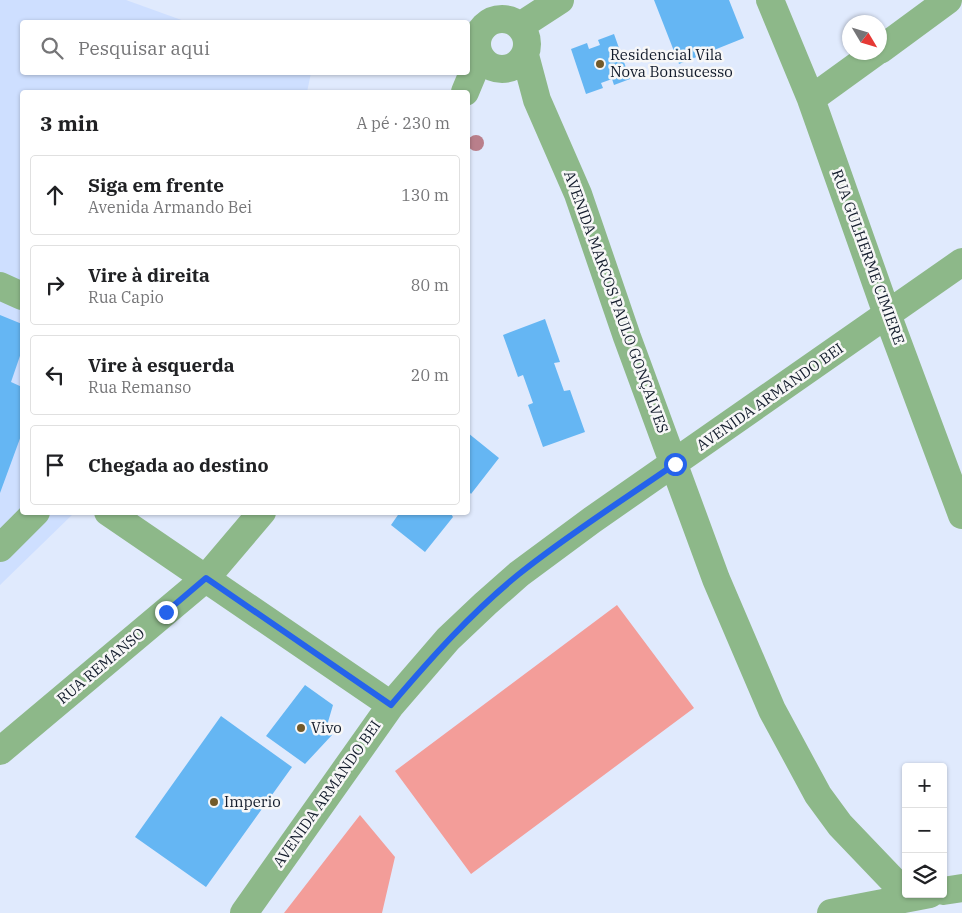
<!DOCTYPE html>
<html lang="pt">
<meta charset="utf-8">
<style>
:root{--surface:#fff;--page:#f6f6f6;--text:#202124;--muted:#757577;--line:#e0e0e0}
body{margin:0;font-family:"IBM Plex Serif",serif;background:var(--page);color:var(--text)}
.controls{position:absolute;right:15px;bottom:15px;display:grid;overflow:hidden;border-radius:5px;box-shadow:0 1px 4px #0004}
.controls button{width:45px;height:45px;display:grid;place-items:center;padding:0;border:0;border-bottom:1px solid var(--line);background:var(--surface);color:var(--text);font:25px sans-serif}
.compass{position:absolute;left:842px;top:15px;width:45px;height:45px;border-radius:50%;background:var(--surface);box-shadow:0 1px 4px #0004;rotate:128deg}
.stop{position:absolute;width:15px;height:15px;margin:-11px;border:4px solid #2563eb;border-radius:50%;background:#fff}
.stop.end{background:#2563eb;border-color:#fff;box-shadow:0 1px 5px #0008}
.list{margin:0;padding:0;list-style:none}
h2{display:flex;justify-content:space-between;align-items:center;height:65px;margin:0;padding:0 20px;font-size:21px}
h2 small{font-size:16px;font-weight:400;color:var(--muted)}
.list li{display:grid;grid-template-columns:32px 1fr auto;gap:15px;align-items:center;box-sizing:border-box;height:80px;margin:0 10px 10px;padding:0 10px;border:1px solid var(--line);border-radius:5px}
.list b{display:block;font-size:19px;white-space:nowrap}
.list p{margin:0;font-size:16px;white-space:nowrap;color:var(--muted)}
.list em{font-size:16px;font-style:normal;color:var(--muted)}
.icon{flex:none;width:28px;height:28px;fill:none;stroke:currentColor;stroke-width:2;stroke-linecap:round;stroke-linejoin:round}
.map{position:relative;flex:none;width:962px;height:913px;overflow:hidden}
.search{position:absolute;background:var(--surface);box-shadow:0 1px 4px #0004;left:20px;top:20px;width:450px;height:55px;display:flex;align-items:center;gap:12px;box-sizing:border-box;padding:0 18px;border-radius:5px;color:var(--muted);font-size:19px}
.panel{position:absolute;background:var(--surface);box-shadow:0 1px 4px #0004;left:20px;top:90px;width:450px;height:425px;border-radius:5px}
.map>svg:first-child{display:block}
.built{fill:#cedfff}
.green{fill:#f39d99}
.building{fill:#65b6f3}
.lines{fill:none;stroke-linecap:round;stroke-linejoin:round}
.minor{stroke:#8db889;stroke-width:28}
.tree{fill:#b97f8b}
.route{stroke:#2563eb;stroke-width:6}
.poi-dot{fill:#725a2a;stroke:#f7f7f7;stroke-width:2}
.labels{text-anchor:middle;stroke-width:5;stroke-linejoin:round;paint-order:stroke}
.poi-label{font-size:15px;fill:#121b2b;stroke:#f7f7f7;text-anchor:start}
.street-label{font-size:15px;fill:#121b2b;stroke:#f7f7f7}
</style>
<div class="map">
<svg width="962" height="913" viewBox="0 0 962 913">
<rect width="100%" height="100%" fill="#e0eafd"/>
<!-- built -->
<path class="built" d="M 0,0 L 126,0 L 187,22 L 22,22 L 22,72 L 311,73 L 307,92 L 22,92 L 22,512 L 74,513 L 0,585 Z"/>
<!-- green -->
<path class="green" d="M 617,605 L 694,708 L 471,874 L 395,771 Z
M 360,815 L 395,857 L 382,913 L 284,913 Z"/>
<!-- building -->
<path class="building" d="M 654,0 L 729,0 L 744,38 L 679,64 Z
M 614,34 L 630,79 L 614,85 L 612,79 L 601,83 L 603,88 L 586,94 L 571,49 L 587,43 L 589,49 L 600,45 L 598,40 Z
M 0,315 L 22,324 L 22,350 L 11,382 L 22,387 L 22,433 L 0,493 Z
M 545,319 L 560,362 L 554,363 L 564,391 L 570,390 L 585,432 L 543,447 L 528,405 L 533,403 L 523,375 L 518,377 L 503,335 Z
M 468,433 L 499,458 L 471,494 L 468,490 Z
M 400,512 L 450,512 L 453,517 L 425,552 L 391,525 Z
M 305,685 L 333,705 L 328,722 L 332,735 L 305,764 L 266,736 Z
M 221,716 L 292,767 L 206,887 L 135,837 Z"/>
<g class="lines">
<!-- minor -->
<path class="minor" d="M 770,0 L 811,99 L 887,314 L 962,515
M477 44a25 25 0 1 1 50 0a25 25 0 1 1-50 0Z
M 520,26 L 560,0
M 880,50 L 948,0
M 525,55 L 537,100 L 578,194 L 627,337 L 716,579 L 772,710 L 818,795 L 840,825 L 906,894
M 465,92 L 480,56
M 811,99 L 876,52
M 0,286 L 22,296
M 108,512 L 391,705
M 0,548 L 36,512
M 0,751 L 206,578 L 262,512
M 943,891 L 962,888
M 244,913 L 391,705 L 448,639 L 485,604 L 519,574 L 592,520 L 962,262
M 831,913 L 930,894"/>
</g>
<!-- trees -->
<circle class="tree" cx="476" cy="143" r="8"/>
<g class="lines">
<!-- route -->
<path class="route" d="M 166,612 L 206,578 L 391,705 C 431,658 471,613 519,574 C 569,534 623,500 675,464"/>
</g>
<!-- markers -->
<g class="poi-dot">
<circle cx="600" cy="64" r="5"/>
<circle cx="301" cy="728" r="5"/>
<circle cx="214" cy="802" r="5"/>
</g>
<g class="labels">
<!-- poi labels -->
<g class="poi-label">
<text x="610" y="60">Residencial Vila<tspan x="610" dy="17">Nova Bonsucesso</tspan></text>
<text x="311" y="733">Vivo</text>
<text x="224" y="807">Imperio</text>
</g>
<!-- street labels -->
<g class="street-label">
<text transform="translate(868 257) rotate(70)" y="5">RUA GULHERME CIMIERE</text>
<text transform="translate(616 302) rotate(70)" y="5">AVENIDA MARCOS PAULO GONÇALVES</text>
<text transform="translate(770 397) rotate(-35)" y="5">AVENIDA ARMANDO BEI</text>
<text transform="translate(101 666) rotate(-40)" y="5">RUA REMANSO</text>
<text transform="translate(327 794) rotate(-55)" y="5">AVENIDA ARMANDO BEI</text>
</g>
</g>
</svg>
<div class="controls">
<button>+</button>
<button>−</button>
<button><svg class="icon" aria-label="layers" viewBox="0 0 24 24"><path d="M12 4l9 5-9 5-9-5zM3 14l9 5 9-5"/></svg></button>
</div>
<svg class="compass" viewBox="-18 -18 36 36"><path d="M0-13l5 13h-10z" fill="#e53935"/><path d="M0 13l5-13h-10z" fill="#757577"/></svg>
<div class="stop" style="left:675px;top:464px"></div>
<div class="stop end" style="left:166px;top:612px"></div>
<div class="search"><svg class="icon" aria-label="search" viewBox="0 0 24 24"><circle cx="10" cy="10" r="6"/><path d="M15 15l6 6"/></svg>Pesquisar aqui</div>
<section class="panel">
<h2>3 min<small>A pé · 230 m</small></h2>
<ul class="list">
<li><svg class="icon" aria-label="ahead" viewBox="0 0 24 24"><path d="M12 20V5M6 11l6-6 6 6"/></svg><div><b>Siga em frente</b><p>Avenida Armando Bei</p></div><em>130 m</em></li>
<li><svg class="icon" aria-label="right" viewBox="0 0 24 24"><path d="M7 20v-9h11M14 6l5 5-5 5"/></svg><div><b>Vire à direita</b><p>Rua Capio</p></div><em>80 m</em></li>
<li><svg class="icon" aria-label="left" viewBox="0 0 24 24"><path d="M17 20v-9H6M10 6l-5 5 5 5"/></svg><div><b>Vire à esquerda</b><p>Rua Remanso</p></div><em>20 m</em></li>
<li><svg class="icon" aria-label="arrive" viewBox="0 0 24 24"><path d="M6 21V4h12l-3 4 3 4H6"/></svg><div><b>Chegada ao destino</b></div></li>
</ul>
</section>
</div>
